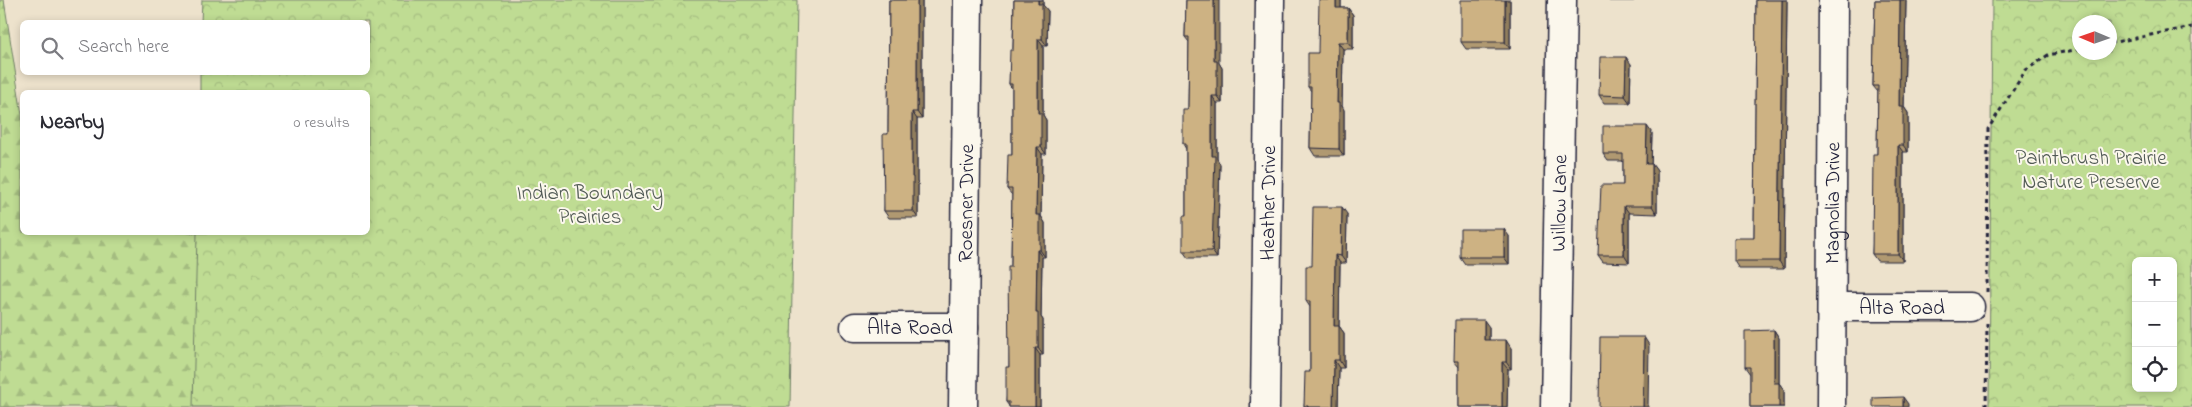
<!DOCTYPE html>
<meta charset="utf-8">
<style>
:root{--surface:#fff;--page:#f7f7f7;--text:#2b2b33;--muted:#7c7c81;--line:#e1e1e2}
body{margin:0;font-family:"Indie Flower",sans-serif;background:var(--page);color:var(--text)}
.controls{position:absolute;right:15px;bottom:15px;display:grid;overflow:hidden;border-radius:8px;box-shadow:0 2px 8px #0003}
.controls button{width:45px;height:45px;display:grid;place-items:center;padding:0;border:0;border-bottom:1px solid var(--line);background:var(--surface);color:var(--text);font:25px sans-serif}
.compass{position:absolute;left:2072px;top:15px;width:45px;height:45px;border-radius:50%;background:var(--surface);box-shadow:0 2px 8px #0003;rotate:272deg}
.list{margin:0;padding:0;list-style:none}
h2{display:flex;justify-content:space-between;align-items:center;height:65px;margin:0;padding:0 20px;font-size:21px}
h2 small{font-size:16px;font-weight:400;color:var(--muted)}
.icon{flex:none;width:28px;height:28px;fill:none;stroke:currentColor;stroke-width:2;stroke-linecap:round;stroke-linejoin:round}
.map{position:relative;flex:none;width:2192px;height:407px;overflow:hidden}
.search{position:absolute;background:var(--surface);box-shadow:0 2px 8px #0003;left:20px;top:20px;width:350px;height:55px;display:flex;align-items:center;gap:12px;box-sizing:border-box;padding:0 18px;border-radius:8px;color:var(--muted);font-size:19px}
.panel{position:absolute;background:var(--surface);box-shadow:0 2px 8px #0003;left:20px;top:90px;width:350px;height:145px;border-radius:8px}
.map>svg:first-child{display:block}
.forest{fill:url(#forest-firs);stroke:#707f67}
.park{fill:url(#park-crowns);stroke:#707f67;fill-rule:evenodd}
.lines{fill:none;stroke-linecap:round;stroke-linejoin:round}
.minor-casing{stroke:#22223b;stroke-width:31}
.path{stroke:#22223b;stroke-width:3;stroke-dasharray:4 4;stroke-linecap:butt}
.minor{stroke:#fbf7ec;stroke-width:28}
.wall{fill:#b09971;stroke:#22223b}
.shaded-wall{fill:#907d5c;stroke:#22223b}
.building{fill:#cdb283;stroke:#22223b}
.labels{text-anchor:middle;stroke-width:4;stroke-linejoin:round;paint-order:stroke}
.park-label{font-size:21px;fill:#515a55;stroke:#fbf7ec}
.street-label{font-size:21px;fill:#22223b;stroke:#fbf7ec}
</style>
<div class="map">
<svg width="2192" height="407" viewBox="0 0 2192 407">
<defs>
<pattern id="forest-firs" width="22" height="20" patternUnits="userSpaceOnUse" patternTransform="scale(1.25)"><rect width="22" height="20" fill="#bfdc93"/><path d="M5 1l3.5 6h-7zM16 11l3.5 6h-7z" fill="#a4bc80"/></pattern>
<pattern id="park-crowns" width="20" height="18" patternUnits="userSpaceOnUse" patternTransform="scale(1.25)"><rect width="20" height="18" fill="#bfdc93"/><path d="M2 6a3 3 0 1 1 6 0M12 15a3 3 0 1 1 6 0" fill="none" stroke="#a4bc80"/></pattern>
</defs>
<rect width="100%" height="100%" fill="#ede2cc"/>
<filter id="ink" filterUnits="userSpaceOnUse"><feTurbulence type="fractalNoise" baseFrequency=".02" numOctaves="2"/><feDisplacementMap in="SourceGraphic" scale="10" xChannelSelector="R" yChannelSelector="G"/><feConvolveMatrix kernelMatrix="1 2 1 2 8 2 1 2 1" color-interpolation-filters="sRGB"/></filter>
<g filter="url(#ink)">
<!-- forest -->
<path class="forest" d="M 0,0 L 4,0 L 22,115 L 22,232 L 250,233 L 229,407 L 0,407 Z"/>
<!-- park -->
<path class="park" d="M 202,0 L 797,0 L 790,407 L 193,407 L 197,233 L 368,232 L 368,92 L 200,92 L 200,73 L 368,72 L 368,22 L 201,22 Z
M 1992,0 L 2192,0 L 2192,407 L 1989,407 ZM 2110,22 L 2110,52 L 2080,52 L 2080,22 ZM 2136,261 L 2173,261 L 2173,388 L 2136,388 Z"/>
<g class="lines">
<defs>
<g id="minor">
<path id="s1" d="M 1832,307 L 1970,307"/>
<path id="s2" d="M 855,327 L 964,327"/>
<path id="s3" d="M 963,407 L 968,0"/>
<path id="s4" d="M 1265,407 L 1270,0"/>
<path id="s5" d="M 1555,407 L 1562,0"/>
<path id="s6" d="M 1831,407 L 1833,0"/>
</g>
</defs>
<!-- minor casing -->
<use href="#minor" class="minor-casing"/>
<!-- path -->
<path class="path" d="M 2110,43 L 2192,27
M 1987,292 L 1988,129 L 2026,70 L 2048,55 L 2080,49
M 1986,407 L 1987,323"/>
<!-- minor -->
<use href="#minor" class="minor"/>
</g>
<!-- wall -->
<path class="wall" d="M 889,0 L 922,0 L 922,119 L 917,119 L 917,181 L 918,184 L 918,218 L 889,218 L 884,211 L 888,134 Z
M 1014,0 L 1043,0 L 1043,5 L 1048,11 L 1047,46 L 1043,46 L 1043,115 L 1046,120 L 1046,154 L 1042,154 L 1041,216 L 1045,223 L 1045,257 L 1042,257 L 1041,317 L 1043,320 L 1043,355 L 1040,355 L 1040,407 L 1009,407 L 1009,406 L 1006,402 L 1009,367 L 1011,267 L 1012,195 L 1007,189 L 1012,155 L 1012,89 L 1009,84 L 1013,50 Z
M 1186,0 L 1219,63 L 1222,68 L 1222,103 L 1217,103 L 1217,159 L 1220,164 L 1217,258 L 1188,258 L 1183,251 L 1186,216 L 1186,149 L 1183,144 L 1188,110 L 1189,42 L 1185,37 Z
M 1341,0 L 1341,8 L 1348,8 L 1353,15 L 1353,49 L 1343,49 L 1342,106 L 1344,110 L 1344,156 L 1315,156 L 1310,148 L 1311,91 L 1308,87 L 1318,53 Z
M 1510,0 L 1510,49 L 1466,49 L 1461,42 Z
M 1608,0 L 1635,0 L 1634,1 L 1609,1 Z
M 1756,0 L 1787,0 L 1784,269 L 1739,269 L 1734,261 L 1754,238 Z
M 1875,0 L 1906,0 L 1904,107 L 1908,113 L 1908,152 L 1903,152 L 1903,261 L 1877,261 L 1872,254 L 1877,154 L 1878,92 L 1873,86 Z
M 1631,64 L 1630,103 L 1604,103 L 1599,95 Z
M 1652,133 L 1651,164 L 1657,171 L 1657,214 L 1629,213 L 1629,263 L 1603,262 L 1598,255 L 1623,185 L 1623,161 L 1608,161 L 1603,154 Z
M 1347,214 L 1346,263 L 1340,263 L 1339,326 L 1344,333 L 1344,368 L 1339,368 L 1338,407 L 1305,407 L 1304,406 L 1310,372 L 1310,307 L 1306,301 L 1312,266 Z
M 1509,236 L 1509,264 L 1465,264 L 1460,257 Z
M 1489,327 L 1489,340 L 1511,348 L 1511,369 L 1508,369 L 1507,407 L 1459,407 L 1459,367 L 1454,361 Z
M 1774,330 L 1779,338 L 1779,383 L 1784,390 L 1784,407 L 1750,407 L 1750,374 L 1745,367 Z"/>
<!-- shaded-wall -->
<path class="shaded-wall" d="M 917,0 L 922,0 L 922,119 L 917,112 Z
M 1038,0 L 1043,0 L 1043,5 L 1048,11 L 1047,46 L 1042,39 Z
M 1214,0 L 1219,0 L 1219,63 L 1222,68 L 1222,103 L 1217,96 L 1214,61 Z
M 1336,0 L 1341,0 L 1341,15 L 1336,8 Z
M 1505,0 L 1510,0 L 1510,49 L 1505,42 Z
M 1782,0 L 1787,0 L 1784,269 L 1779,261 Z
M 1900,0 L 1906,0 L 1904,107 L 1908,113 L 1908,152 L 1903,145 L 1899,106 Z
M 1348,8 L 1353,15 L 1353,49 L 1348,42 Z
M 1038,39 L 1043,46 L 1043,115 L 1046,120 L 1046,154 L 1041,147 L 1038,113 Z
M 1338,42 L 1343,49 L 1342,106 L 1344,110 L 1344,156 L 1339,149 L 1337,103 Z
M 1626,57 L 1631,64 L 1630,103 L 1625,96 Z
M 1212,96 L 1217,103 L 1217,159 L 1220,164 L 1217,258 L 1212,251 Z
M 912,112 L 917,119 L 917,181 L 918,184 L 918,218 L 913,211 L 912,177 Z
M 1647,126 L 1652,133 L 1651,171 L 1646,164 Z
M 1898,145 L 1903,152 L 1903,261 L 1898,254 Z
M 1037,147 L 1042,154 L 1041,216 L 1045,223 L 1045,257 L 1040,250 L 1036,215 Z
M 1652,164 L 1657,171 L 1657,214 L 1652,206 Z
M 1624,206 L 1629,213 L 1629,263 L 1624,255 Z
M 1342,207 L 1347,214 L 1346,263 L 1341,256 Z
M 1504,229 L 1509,236 L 1509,264 L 1504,257 Z
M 1037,250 L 1042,257 L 1041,317 L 1043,320 L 1043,355 L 1038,348 L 1036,313 Z
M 1335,255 L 1340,263 L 1339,326 L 1344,333 L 1344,368 L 1339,360 L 1334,326 Z
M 1484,320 L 1489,327 L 1489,347 L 1484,340 Z
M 1774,330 L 1779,338 L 1779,383 L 1784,390 L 1784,407 L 1779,407 L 1774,383 Z
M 1644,337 L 1649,345 L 1648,407 L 1643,407 Z
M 1506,340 L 1511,348 L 1511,369 L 1506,362 Z
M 1035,348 L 1040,355 L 1040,407 L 1035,407 Z
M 1334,360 L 1339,368 L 1338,407 L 1333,407 Z
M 1502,362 L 1508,369 L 1507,407 L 1502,407 Z
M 1903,397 L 1908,404 L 1908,407 L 1903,407 Z"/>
<!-- building -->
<path class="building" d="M 889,0 L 917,0 L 917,112 L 912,112 L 912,177 L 913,177 L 913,211 L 884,211 L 883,134 L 888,134 Z
M 1014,0 L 1038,0 L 1038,4 L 1042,4 L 1042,39 L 1038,39 L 1038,113 L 1041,113 L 1041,147 L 1037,147 L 1036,215 L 1040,215 L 1040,250 L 1037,250 L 1036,313 L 1038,313 L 1038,348 L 1035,348 L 1035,407 L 1009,407 L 1009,402 L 1006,402 L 1006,367 L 1009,367 L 1008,267 L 1011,267 L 1012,189 L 1007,189 L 1008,155 L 1012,155 L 1012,84 L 1009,84 L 1010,50 L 1013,50 Z
M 1186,0 L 1214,0 L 1214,61 L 1217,61 L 1217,96 L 1212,96 L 1212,156 L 1215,156 L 1212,251 L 1183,251 L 1183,216 L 1186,216 L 1186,144 L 1183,144 L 1183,110 L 1188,110 L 1189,37 L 1185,37 Z
M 1319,0 L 1336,0 L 1336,8 L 1348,8 L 1348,42 L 1338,42 L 1337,103 L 1339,103 L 1339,149 L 1310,148 L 1311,87 L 1308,87 L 1308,53 L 1318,53 Z
M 1461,0 L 1505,0 L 1505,42 L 1461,42 Z
M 1756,0 L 1782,0 L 1779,261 L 1734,261 L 1734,238 L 1754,238 Z
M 1875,0 L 1900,0 L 1899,106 L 1903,106 L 1903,145 L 1898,145 L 1898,254 L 1872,254 L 1873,154 L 1877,154 L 1878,86 L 1873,86 Z
M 1600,57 L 1626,57 L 1625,96 L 1599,95 Z
M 1603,126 L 1647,126 L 1646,164 L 1652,164 L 1652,206 L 1624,206 L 1624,255 L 1598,255 L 1601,185 L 1623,185 L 1623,154 L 1603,154 Z
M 1313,207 L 1342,207 L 1341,256 L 1335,255 L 1334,326 L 1339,326 L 1339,360 L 1334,360 L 1333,407 L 1308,407 L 1308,406 L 1304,406 L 1305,372 L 1310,372 L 1310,301 L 1306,301 L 1306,266 L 1312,266 Z
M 1460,229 L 1504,229 L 1504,257 L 1460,257 Z
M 1455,320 L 1484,320 L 1484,340 L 1506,340 L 1506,362 L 1502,362 L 1502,407 L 1459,407 L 1459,361 L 1454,361 Z
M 1774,330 L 1774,383 L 1779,383 L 1779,407 L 1750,407 L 1750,367 L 1745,367 L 1745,331 Z
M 1600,337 L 1644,337 L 1643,407 L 1599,407 Z
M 1903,397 L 1903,407 L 1873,407 L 1873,398 Z"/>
</g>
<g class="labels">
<!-- park labels -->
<g class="park-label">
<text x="2091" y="164">Paintbrush Prairie<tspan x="2091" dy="24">Nature Preserve</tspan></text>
<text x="590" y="199">Indian Boundary<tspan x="590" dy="24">Prairies</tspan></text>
</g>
<!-- street labels -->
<g class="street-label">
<text dy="7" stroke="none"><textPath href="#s3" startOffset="204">Roesner Drive</textPath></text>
<text dy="7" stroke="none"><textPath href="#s4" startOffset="204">Heather Drive</textPath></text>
<text dy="7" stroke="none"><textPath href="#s5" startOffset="204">Willow Lane</textPath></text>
<text dy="7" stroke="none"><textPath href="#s6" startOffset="204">Magnolia Drive</textPath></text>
<text dy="7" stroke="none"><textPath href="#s1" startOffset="70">Alta Road</textPath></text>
<text dy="7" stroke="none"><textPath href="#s2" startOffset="55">Alta Road</textPath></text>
</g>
</g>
</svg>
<div class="controls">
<button>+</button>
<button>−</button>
<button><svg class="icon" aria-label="locate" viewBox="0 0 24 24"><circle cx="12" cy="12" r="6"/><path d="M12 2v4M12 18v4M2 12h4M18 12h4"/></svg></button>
</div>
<svg class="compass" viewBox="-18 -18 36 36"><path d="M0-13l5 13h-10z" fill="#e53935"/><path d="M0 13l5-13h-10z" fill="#7c7c81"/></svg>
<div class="search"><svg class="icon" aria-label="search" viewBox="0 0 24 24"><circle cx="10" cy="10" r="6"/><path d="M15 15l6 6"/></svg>Search here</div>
<section class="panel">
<h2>Nearby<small>0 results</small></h2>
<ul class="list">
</ul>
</section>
</div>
